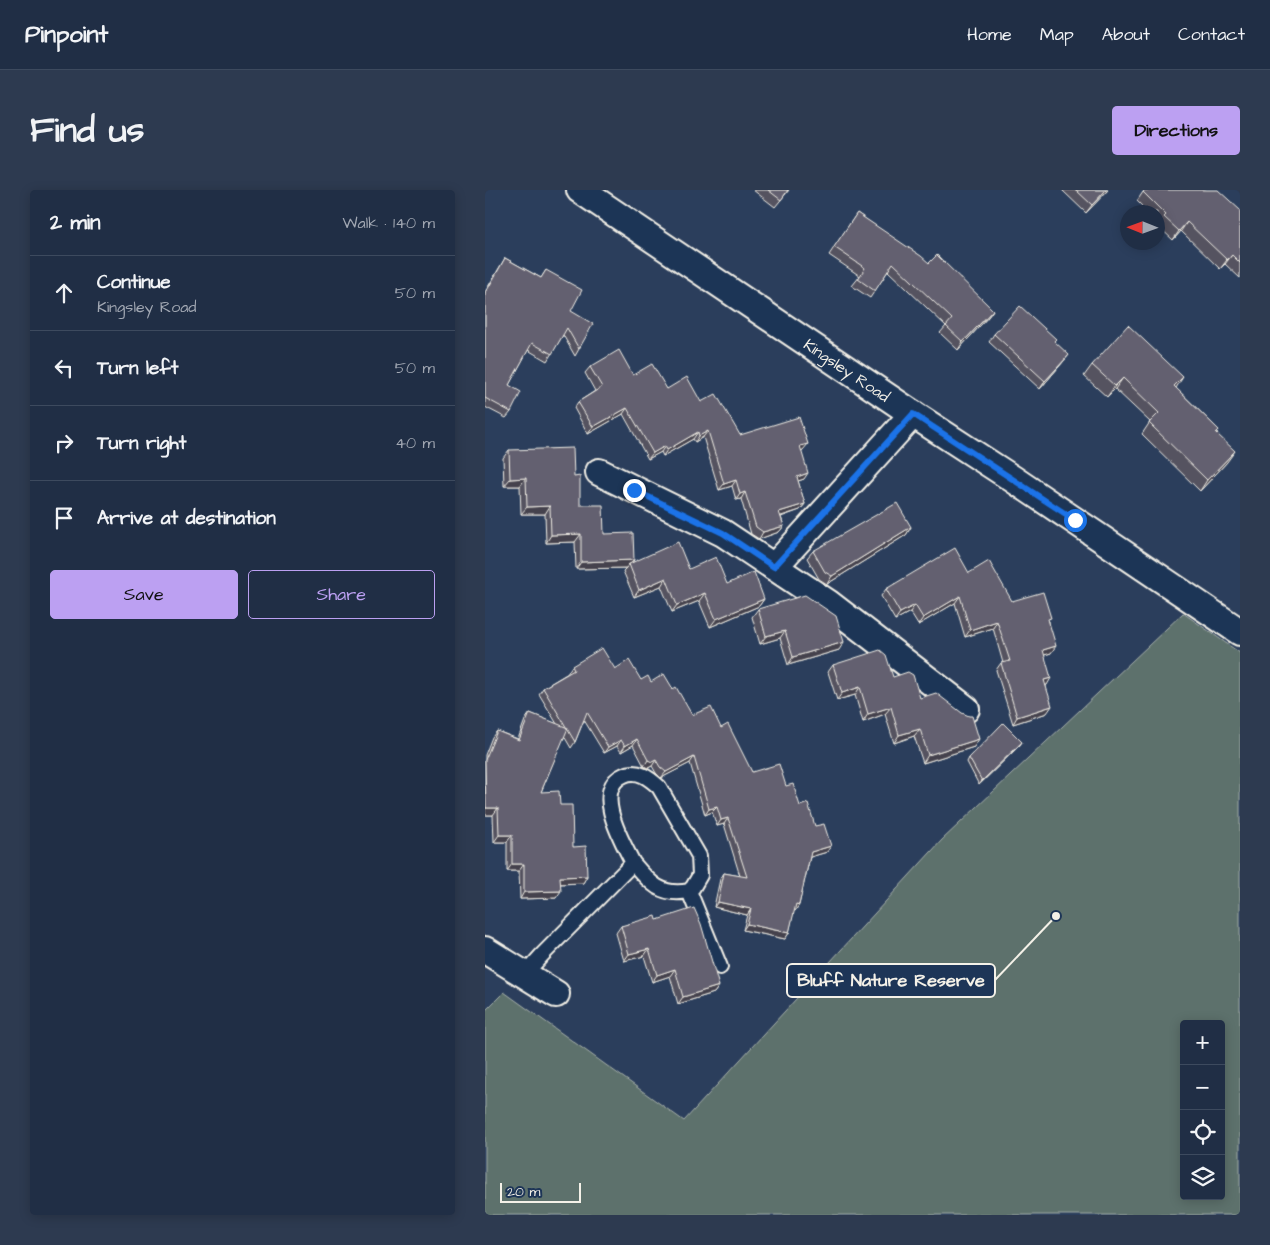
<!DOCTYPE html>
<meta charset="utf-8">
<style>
:root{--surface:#202e45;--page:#2d3a50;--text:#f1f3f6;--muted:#a2a8b3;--line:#3d4a5e;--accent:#bca0f2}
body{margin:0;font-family:"Architects Daughter",sans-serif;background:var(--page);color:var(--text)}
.controls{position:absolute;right:15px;bottom:15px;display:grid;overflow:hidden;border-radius:5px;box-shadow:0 2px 12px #0003}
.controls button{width:45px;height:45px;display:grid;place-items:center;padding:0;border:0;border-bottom:1px solid var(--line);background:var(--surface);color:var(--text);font:25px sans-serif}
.compass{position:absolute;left:635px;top:15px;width:45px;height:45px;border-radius:50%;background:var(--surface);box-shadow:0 2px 12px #0003;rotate:271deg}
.scale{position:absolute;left:15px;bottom:12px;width:81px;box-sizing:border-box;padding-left:5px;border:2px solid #f4f1e8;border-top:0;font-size:14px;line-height:18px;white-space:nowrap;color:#f4f1e8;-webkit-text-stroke:4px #1d3557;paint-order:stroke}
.stop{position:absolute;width:15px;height:15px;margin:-11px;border:4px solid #1a73e8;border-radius:50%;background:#fff}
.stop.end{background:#1a73e8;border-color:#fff;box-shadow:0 1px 5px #0008}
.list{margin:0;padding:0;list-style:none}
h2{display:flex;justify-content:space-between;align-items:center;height:65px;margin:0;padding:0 20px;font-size:21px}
h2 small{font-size:16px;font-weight:400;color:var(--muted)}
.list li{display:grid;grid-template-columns:32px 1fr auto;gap:15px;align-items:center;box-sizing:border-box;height:75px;padding:0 20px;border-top:1px solid var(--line)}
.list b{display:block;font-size:19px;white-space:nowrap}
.list p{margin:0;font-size:16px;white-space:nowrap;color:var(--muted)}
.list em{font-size:16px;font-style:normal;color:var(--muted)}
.actions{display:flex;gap:10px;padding:15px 20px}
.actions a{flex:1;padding:11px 0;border:1px solid var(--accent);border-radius:5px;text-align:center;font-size:18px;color:var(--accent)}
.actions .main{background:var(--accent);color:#111}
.icon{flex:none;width:28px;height:28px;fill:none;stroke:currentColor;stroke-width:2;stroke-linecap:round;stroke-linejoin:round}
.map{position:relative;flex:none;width:755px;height:1025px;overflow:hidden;border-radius:5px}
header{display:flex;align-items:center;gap:30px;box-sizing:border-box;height:70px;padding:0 25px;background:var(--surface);border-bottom:1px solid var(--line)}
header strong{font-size:24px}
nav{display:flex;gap:28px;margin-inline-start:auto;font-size:18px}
.intro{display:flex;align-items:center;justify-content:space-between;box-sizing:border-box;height:120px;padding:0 30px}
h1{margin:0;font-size:35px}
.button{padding:12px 22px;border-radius:5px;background:var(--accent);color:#111;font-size:18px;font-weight:700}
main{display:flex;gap:30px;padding:0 30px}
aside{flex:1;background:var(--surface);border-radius:5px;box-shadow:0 2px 12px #0003}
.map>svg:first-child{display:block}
.green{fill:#5d716c;stroke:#a8b1aa;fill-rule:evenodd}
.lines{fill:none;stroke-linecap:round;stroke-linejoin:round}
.service-casing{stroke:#f4f1e8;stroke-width:18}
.minor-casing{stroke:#f4f1e8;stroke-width:30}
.service{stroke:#1d3557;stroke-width:14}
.minor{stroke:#1d3557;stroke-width:26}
.wall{fill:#555360;stroke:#f4f1e8}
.shaded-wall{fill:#45434e;stroke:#f4f1e8}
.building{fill:#636070;stroke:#f4f1e8}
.route{stroke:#1a73e8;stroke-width:6}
.labels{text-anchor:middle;stroke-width:4;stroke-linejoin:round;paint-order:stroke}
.street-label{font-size:16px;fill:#f4f1e8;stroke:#1d3557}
.leader{fill:none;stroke:#f4f1e8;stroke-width:2}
.callout-dot{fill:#f4f1e8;stroke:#1d3557;stroke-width:2}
.callout{fill:#1d3557;stroke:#f4f1e8;stroke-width:2}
.callout-label{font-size:18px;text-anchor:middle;font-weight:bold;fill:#f4f1e8}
</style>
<header>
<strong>Pinpoint</strong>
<nav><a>Home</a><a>Map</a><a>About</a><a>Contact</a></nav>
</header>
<div class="intro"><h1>Find us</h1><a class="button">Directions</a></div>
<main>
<aside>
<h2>2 min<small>Walk · 140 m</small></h2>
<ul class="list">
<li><svg class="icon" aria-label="ahead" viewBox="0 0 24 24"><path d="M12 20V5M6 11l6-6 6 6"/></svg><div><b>Continue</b><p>Kingsley Road</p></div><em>50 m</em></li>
<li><svg class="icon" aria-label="left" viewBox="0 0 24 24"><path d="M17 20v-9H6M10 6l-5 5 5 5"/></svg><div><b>Turn left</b></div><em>50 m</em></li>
<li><svg class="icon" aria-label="right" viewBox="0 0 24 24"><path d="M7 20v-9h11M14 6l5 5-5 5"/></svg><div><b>Turn right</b></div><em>40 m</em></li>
<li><svg class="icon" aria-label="arrive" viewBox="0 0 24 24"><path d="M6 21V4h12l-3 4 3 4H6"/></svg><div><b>Arrive at destination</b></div></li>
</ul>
<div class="actions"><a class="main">Save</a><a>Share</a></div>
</aside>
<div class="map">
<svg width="755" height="1025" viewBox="0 0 755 1025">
<rect width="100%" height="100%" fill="#2b3e5c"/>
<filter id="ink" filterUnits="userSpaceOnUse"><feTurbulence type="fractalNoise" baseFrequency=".02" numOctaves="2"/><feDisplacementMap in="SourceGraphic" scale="10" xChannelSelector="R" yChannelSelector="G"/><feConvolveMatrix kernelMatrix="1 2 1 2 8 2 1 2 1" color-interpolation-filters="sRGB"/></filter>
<g filter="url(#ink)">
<!-- green -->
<path class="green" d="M 698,423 L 755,463 L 755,1025 L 0,1025 L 0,821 L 19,802 L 199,931 L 457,650 ZM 699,834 L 736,834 L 736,1006 L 699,1006 Z"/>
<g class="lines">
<defs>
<path id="service" d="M 148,673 C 138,653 106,599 139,585 C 153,579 164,588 174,597 L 214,666 L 215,685 L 208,697 L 204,701
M 40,784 L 57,765 L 148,673 C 164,692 176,707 204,701 L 235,777"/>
<g id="minor">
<path id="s1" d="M 95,0 L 428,224 L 528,289 L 755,442"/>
<path d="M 114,282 L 238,343 L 343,413 L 481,519"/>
<path d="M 289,377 L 428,224"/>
<path d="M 0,760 L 71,804"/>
</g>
</defs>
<!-- service casing -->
<use href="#service" class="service-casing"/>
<!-- minor casing -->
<use href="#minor" class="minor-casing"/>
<!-- service -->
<use href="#service" class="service"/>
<!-- minor -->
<use href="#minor" class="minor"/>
</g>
<!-- wall -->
<path class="wall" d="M 268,0 L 304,0 L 290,17 Z
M 577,0 L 623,0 L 601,23 Z
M 658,2 L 755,20 L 755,88 L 740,74 L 735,79 L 696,41 L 688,50 L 673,36 L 675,33 L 672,31 L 672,22 L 663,22 L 652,11 Z
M 372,23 L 508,120 L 503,127 L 473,160 L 455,143 L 461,136 L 403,81 L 385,108 L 367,96 L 375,86 L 344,65 Z
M 20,68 L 56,88 L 61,80 L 86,121 L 94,159 L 90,166 L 78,145 L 62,171 L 43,160 L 24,195 L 26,222 L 21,228 L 0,217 L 0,102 Z
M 509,144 L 569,151 L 578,172 L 555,199 L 504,152 Z
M 607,175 L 698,187 L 691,198 L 734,240 L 732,243 L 742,272 L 715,301 L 657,244 L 665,232 L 630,199 L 622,207 L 599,186 Z
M 105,177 L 148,185 L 216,212 L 255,245 L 318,260 L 316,261 L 319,289 L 313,291 L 320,314 L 315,320 L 296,327 L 299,336 L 294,342 L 274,349 L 266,344 L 256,309 L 251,310 L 247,296 L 234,300 L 218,247 L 210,252 L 208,249 L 178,266 L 176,262 L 163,269 L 138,224 L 103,244 L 89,218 L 93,212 L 110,201 L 100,183 Z
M 24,260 L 89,287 L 95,315 L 119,344 L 147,372 L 204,379 L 279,409 L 274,416 L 225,437 L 214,411 L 187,422 L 176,396 L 149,407 L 138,381 L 141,378 L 91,379 L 90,352 L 61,353 L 60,324 L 36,324 L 35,296 L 19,296 L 18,268 Z
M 426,337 L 421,345 L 342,394 L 334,389 L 322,368 L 328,361 Z
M 484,383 L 527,411 L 564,431 L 566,463 L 559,465 L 562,495 L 561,495 L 562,523 L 528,534 L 511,480 L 516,473 L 518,473 L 508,438 L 480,447 L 470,413 L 433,435 L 425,422 L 410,430 L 396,406 L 401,399 Z
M 273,419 L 354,460 L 303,475 L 295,448 L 275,454 L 267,427 Z
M 348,475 L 408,487 L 435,508 L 489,557 L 438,573 L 429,546 L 409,553 L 400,524 L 378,532 L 370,505 L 352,510 L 343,482 Z
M 87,476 L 130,479 L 156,490 L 166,492 L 188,499 L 207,525 L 236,538 L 267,582 L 301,596 L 315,616 L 330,636 L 342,662 L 325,667 L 314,715 L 310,721 L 309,720 L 304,743 L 300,749 L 258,740 L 262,725 L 229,717 L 235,689 L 239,683 L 255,686 L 239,634 L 232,636 L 227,622 L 220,625 L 205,573 L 176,588 L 171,583 L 167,576 L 163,578 L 159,576 L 148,555 L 136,562 L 132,556 L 119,563 L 99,530 L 90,552 L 86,558 L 79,546 L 56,602 L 75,615 L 88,657 L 102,686 L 98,693 L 75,694 L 71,708 L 35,709 L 34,681 L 22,681 L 22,652 L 9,652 L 8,625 L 0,625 L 0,565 L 7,547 L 12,541 L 33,549 L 40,530 L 45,523 L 72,534 L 54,504 L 58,498 L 83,483 L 83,482 Z
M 537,552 L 534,556 L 494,595 L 482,572 L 484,568 Z
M 172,730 L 234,796 L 229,803 L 193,814 L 185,786 L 167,792 L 159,766 L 139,771 L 131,743 L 136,736 Z"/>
<!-- shaded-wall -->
<path class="shaded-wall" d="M 621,0 L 623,0 L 601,23 L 607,15 Z
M 702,32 L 696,41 L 688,50 L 694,41 Z
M 747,65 L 740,74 L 735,79 L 742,70 Z
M 508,120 L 503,127 L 473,160 L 478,152 Z
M 584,165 L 578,172 L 555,199 L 560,191 Z
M 638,188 L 630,199 L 622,207 L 630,196 Z
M 142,218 L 138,224 L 103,244 L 108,237 Z
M 223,241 L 218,247 L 210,252 L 214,246 Z
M 213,242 L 208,249 L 178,266 L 182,260 Z
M 323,254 L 318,260 L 310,263 L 315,256 Z
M 180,256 L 176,262 L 163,269 L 168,263 Z
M 750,261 L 742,272 L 715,301 L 722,290 Z
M 323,283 L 319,289 L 307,293 L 312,287 Z
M 41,288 L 35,296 L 19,296 L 25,289 Z
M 251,290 L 247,296 L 234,300 L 239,294 Z
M 260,302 L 256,309 L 251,310 L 255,304 Z
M 320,314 L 315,320 L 290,328 L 294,322 Z
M 65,316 L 60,324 L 36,324 L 42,317 Z
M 299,336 L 294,342 L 274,349 L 278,342 Z
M 426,337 L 421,345 L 342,394 L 347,386 Z
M 96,344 L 90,352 L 61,353 L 66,345 Z
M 149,370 L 144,376 L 144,374 L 141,378 L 91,379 L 96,372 Z
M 181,388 L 176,396 L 149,407 L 154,400 Z
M 220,403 L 214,411 L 187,422 L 192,415 Z
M 475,406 L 470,413 L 433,435 L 438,428 Z
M 279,409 L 274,416 L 225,437 L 231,429 Z
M 430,415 L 425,422 L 410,430 L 415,423 Z
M 512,431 L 508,438 L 480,447 L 485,440 Z
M 300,441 L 295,448 L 275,454 L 281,446 Z
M 359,452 L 354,460 L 303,475 L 308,467 Z
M 571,456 L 566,463 L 553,467 L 558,460 Z
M 566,488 L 562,495 L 554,497 L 559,490 Z
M 375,497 L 370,505 L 352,510 L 357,503 Z
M 567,516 L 562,523 L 528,534 L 532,527 Z
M 406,517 L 400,524 L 378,532 L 383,524 Z
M 435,539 L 429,546 L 409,553 L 414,545 Z
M 152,549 L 148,555 L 136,562 L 140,556 Z
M 494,549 L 489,557 L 438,573 L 443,565 Z
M 136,550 L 132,556 L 119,563 L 123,557 Z
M 537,552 L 534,556 L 494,595 L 497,591 Z
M 209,567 L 205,573 L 176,588 L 181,582 Z
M 163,570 L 171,570 L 167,576 L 163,578 L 159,576 Z
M 232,617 L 227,622 L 220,625 L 224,619 Z
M 1,618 L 13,618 L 8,625 L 0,625 L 0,619 Z
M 243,628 L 239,634 L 232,636 L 236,630 Z
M 14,645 L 27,645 L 22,652 L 9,652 Z
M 346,656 L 342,662 L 322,668 L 326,662 Z
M 27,674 L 39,674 L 34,681 L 22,681 Z
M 102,686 L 98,693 L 70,694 L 75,687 Z
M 76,701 L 71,708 L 35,709 L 39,702 Z
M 233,712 L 266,719 L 262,725 L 229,717 Z
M 311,714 L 314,715 L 310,721 L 306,720 Z
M 262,734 L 304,743 L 300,749 L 258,740 Z
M 164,759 L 159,766 L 139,771 L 144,764 Z
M 190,779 L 185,786 L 167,792 L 172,785 Z
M 234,796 L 229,803 L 193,814 L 198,807 Z"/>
<!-- building -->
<path class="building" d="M 283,0 L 303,0 L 296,10 Z
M 591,0 L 621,0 L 607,15 Z
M 660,0 L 733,0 L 755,20 L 755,73 L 747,65 L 742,70 L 702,32 L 694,41 L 679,27 L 681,25 L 658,2 Z
M 372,23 L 436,66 L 444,73 L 452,65 L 508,120 L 478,152 L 461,136 L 467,129 L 408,73 L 390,101 L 373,89 L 380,78 L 349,57 Z
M 20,68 L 56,88 L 61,80 L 97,100 L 86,121 L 108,134 L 94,159 L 82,138 L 67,164 L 47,153 L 24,195 L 36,202 L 26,222 L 0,208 L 0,104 Z
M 535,116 L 571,149 L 569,151 L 584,165 L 560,191 L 509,144 Z
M 643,135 L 698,187 L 689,196 L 734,240 L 731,243 L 750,261 L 722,290 L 664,233 L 674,223 L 638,188 L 630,196 L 607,175 Z
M 134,160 L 148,185 L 167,174 L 182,199 L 202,187 L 216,212 L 231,204 L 255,245 L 314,227 L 323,254 L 315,256 L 323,283 L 312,287 L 320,314 L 294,322 L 299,336 L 278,342 L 271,337 L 260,302 L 255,304 L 251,290 L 239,294 L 223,241 L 214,246 L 213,242 L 182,260 L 180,256 L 168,263 L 142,218 L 108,237 L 93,212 L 117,197 L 105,177 Z
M 88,258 L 89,287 L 95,286 L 95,315 L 118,315 L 119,344 L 148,343 L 149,370 L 96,372 L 96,344 L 66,345 L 65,316 L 42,317 L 41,288 L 25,289 L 24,260 Z
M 412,313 L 426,337 L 347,386 L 340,382 L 328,361 Z
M 193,352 L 204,379 L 231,367 L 242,394 L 269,382 L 279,409 L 231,429 L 220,403 L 192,415 L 181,388 L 154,400 L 144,374 Z
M 470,358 L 484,383 L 504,371 L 527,411 L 558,402 L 566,428 L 563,429 L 571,456 L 558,460 L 566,488 L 559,490 L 567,516 L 532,527 L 516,473 L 525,471 L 512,431 L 485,440 L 475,406 L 438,428 L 430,415 L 415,423 L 401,399 Z
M 320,405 L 351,426 L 359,452 L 308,467 L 300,441 L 281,446 L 273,419 Z
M 117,458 L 130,479 L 144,470 L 156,490 L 163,486 L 166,492 L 179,484 L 188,499 L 191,497 L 207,525 L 226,517 L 236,538 L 243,534 L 267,582 L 294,574 L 301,596 L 308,594 L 315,616 L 323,613 L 330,636 L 339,634 L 346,656 L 326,662 L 314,715 L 311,714 L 304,743 L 262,734 L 266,719 L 233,712 L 239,683 L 262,687 L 243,628 L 236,630 L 232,617 L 224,619 L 209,567 L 181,582 L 175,577 L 171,570 L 167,572 L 163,570 L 152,549 L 140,556 L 136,550 L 123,557 L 102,522 L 90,552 L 58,498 L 89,480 L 87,476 Z
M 395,460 L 401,465 L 408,487 L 423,482 L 428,485 L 435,508 L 451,503 L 477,523 L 484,526 L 487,526 L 494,549 L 443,565 L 435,539 L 414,545 L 406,517 L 383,524 L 375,497 L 357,503 L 348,475 Z
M 45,523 L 83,538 L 56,602 L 74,601 L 75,615 L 87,615 L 88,657 L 101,656 L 102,686 L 75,687 L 76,701 L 39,702 L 39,674 L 27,674 L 27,645 L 14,645 L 13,618 L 1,618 L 0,570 L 12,541 L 34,550 Z
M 518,533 L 537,552 L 497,591 L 484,568 Z
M 209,718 L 216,734 L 234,796 L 198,807 L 190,779 L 172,785 L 164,759 L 144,764 L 136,736 L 171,726 L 172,730 Z"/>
</g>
<g class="lines" filter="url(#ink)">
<!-- route -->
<path class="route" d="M 149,300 L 238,343 L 289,377 L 428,224 L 590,330"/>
</g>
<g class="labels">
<!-- street labels -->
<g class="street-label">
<text dy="6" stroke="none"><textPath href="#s1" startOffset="322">Kingsley Road</textPath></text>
</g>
</g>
<!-- callouts -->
<path class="leader" d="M571 726L510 790"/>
<circle class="callout-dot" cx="571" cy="726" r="5"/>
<rect class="callout" x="302" y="774" width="208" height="33" rx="5"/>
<g class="callout-label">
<text x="406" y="796">Bluff Nature Reserve</text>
</g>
</svg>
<div class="controls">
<button>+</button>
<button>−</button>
<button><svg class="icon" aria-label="locate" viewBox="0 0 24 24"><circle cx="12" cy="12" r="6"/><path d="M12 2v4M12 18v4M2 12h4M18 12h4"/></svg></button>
<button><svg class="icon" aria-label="layers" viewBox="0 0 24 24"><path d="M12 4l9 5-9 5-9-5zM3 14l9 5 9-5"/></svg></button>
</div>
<svg class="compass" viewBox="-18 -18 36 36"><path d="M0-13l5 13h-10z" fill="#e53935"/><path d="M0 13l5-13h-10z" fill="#a2a8b3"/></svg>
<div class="scale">20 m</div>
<div class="stop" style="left:590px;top:330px"></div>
<div class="stop end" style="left:149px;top:300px"></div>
</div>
</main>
